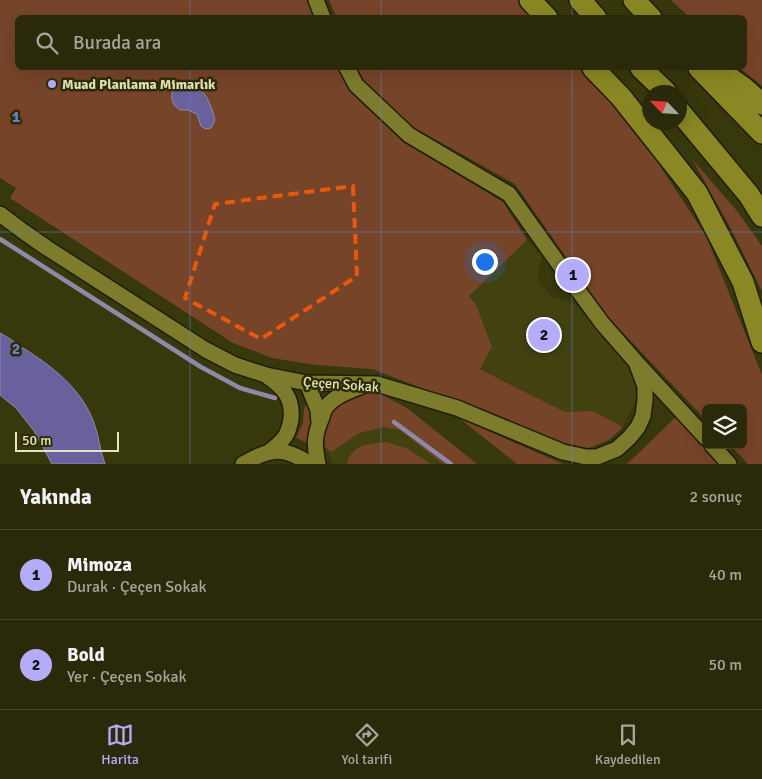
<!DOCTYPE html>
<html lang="tr">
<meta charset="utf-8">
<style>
:root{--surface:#2a2a0a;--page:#363618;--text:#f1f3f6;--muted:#a5a79c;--line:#46462b;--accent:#b4acf9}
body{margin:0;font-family:Signika,sans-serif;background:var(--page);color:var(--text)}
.controls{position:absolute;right:15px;bottom:15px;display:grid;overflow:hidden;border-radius:8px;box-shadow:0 5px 20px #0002}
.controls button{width:45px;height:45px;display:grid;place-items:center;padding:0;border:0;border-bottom:1px solid var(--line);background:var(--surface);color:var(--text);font:25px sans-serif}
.compass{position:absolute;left:642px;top:85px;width:45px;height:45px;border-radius:50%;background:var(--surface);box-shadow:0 5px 20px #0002;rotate:295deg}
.scale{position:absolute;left:15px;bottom:12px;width:104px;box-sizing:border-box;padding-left:5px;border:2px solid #e4e5be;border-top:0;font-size:14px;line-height:18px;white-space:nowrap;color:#e4e5be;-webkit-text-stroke:4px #2e2d02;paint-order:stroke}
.you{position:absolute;left:484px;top:261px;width:18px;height:18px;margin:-12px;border:4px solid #fff;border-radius:50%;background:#1a73e8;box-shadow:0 0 0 8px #1a73e833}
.badge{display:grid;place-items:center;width:32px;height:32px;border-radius:50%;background:var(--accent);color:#111;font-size:16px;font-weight:700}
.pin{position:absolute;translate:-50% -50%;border:2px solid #fff;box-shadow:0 1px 5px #0006}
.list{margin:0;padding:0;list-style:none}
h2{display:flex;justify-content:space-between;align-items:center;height:65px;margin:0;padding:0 20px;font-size:21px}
h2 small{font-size:16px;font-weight:400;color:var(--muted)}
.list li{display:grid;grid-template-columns:32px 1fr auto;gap:15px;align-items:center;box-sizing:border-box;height:90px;padding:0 20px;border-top:1px solid var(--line)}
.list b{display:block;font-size:19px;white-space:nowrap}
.list p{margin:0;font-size:16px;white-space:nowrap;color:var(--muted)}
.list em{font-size:16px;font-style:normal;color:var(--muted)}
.icon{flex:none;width:28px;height:28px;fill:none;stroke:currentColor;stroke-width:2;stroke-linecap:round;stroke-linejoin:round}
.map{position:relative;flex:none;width:762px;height:464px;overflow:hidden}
.search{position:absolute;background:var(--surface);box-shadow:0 5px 20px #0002;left:15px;right:15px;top:15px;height:55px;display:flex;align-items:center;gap:12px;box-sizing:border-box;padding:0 18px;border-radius:8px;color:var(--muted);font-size:19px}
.sheet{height:245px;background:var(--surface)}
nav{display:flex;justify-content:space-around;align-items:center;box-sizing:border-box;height:70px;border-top:1px solid var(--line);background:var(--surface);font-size:14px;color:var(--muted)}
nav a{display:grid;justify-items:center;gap:2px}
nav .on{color:var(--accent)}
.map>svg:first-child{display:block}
.built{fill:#424211}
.green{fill:#764429}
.water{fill:#68619d;stroke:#8d89a7}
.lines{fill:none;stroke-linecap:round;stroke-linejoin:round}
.stream{stroke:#8d89a7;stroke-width:4.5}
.minor-casing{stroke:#1f1e06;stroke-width:18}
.highway-casing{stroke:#1f1e06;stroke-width:24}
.minor{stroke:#7d7c2c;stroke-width:15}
.highway{stroke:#8a8824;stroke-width:21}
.marked{fill:none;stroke:#e8590c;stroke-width:4;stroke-dasharray:10 6;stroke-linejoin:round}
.grid{fill:none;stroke:#6383cf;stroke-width:1;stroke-opacity:0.55}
.poi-dot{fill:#b4acf9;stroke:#2e2d02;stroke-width:2}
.labels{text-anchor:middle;stroke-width:5;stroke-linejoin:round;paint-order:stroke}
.poi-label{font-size:14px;font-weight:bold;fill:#e4e5be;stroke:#2e2d02;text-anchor:start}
.street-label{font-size:14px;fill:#e4e5be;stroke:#2e2d02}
.grid-label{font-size:16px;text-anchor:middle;font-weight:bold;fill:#6383cf;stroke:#2e2d02;stroke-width:5;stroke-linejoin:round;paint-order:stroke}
</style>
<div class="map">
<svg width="762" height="464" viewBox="0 0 762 464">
<rect width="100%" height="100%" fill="#38380d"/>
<!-- built -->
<path class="built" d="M 527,240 L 541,256 L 538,280 L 551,297 L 575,304 L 633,369 L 636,399 L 623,427 L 593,411 L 565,412 L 480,368 L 469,296 Z
M 379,393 L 407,408 L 477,464 L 333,464 L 325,447 L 323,431 Z"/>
<!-- green -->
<path class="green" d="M 0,0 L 308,0 L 316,17 L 18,18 L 18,68 L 339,68 L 349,91 L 403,142 L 503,202 L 527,240 L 469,296 L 476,305 L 492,347 L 480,369 L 565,412 L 593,411 L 623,427 L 609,440 L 589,448 L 569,445 L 462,401 L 432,392 L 372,369 L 316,365 L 272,358 L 233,343 L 10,198 L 16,188 L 0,178 Z
M 329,0 L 518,0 L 533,17 L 336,17 Z
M 671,0 L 762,0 L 762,86 L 740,68 L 744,68 L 744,18 L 689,17 Z
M 356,68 L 579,68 L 639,134 L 706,236 L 762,375 L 762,464 L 748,464 L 730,445 L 743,445 L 743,408 L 706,408 L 706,420 L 607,316 L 515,184 L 413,127 L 360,78 Z
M 692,159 L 737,211 L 762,246 L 762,291 L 729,225 Z
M 365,393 L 379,393 L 407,408 L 477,464 L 443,464 L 400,430 L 384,427 L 359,433 L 331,452 L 325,447 L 323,431 L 333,410 L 346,399 Z
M 310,400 L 313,404 L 311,444 L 296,438 L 303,423 L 304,408 Z
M 677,416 L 723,464 L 627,464 Z
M 459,418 L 563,464 L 517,464 Z
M 387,442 L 408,449 L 431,464 L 347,464 C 351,444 370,444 387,442 Z"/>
<!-- water -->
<path class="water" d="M 181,82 L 198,87 L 206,96 L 212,109 L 215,120 L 211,128 L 205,129 L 201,126 L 197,114 L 188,110 L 180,110 L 174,105 L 172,99 L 172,93 L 176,86 Z
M 0,333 C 8,337 16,343 23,348 C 52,366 82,389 94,423 C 99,436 100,451 105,464 L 52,464 L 34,431 L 16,408 L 0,395 Z"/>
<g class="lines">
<!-- stream -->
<path class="stream" d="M 0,239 L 201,367 L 240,388 L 275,398
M 394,422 L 451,464"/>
<defs>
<path id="minor" d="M 316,0 L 323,18
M 347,68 L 356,85 L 409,135 L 509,194 L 566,274 L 602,323 L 636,362 L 706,438
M 0,214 L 24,232 L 47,248 L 206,350 L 235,365 L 266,375 L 307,383 L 377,384 L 457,408 L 563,452 L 586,457 L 597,457 L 617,449 L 629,438 L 638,427 L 643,416 L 645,400 L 645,386 L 636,362
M 267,376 C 284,388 293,398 291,419 C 290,424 289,430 286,435 C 282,442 275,447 269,452
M 307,383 L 318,410 L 319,423
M 712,445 L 729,464
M 243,464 C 270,448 283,446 310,464
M 318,464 C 314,444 314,436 322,417 C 323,413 324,409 327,406 C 335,396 349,391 362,386"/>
<path id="highway" d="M 530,0 L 547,18
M 580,0 L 596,18
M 634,0 L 651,18
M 593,68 L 621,97 L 697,193 L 743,282 L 762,342
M 641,68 L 666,92
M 699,68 L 762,133
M 716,68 L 744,88 L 762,104
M 680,112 L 749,195 L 762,216"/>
</defs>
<!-- minor casing -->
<use href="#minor" class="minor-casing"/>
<!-- highway casing -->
<use href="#highway" class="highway-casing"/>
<!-- minor -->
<use href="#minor" class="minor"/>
<!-- highway -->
<use href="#highway" class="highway"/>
</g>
<!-- marked area -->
<path class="marked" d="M 353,186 L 357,276 L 261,339 L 185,298 L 215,204 Z"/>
<!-- grid -->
<path class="grid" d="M 190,0 L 190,18M 381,0 L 381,18M 572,0 L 572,18M 190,68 L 190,464M 381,68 L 381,464M 572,68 L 572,464M 0,232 L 762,232"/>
<!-- markers -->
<circle class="poi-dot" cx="52" cy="84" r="5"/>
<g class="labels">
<!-- poi labels -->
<g class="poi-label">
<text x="62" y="89">Muad Planlama Mimarlık</text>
</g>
<!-- street labels -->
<g class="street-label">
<text transform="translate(341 384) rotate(4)" y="5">Çeçen Sokak</text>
</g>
</g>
<g class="grid-label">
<text x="16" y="122">1</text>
<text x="16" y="354">2</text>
</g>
</svg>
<div class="controls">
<button><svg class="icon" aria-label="layers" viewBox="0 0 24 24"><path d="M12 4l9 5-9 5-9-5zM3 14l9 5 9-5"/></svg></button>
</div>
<svg class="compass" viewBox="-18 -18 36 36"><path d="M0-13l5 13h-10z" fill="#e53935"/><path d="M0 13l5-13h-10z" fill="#a5a79c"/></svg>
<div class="scale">50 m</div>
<div class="you"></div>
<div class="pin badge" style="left:573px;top:275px">1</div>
<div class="pin badge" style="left:544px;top:335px">2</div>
<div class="search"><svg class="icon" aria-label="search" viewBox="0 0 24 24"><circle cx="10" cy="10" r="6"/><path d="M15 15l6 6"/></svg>Burada ara</div>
</div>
<section class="sheet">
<h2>Yakında<small>2 sonuç</small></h2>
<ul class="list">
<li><span class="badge">1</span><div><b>Mimoza</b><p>Durak · Çeçen Sokak</p></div><em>40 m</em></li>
<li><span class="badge">2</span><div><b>Bold</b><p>Yer · Çeçen Sokak</p></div><em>50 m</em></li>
</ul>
</section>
<nav>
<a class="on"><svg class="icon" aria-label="map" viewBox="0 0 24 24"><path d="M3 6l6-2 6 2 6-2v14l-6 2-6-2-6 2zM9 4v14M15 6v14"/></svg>Harita</a>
<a><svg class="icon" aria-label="directions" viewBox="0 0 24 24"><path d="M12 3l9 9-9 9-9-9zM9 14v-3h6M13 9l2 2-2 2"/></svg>Yol tarifi</a>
<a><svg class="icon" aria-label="saved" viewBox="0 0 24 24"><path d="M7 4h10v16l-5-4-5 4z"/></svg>Kaydedilen</a>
</nav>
